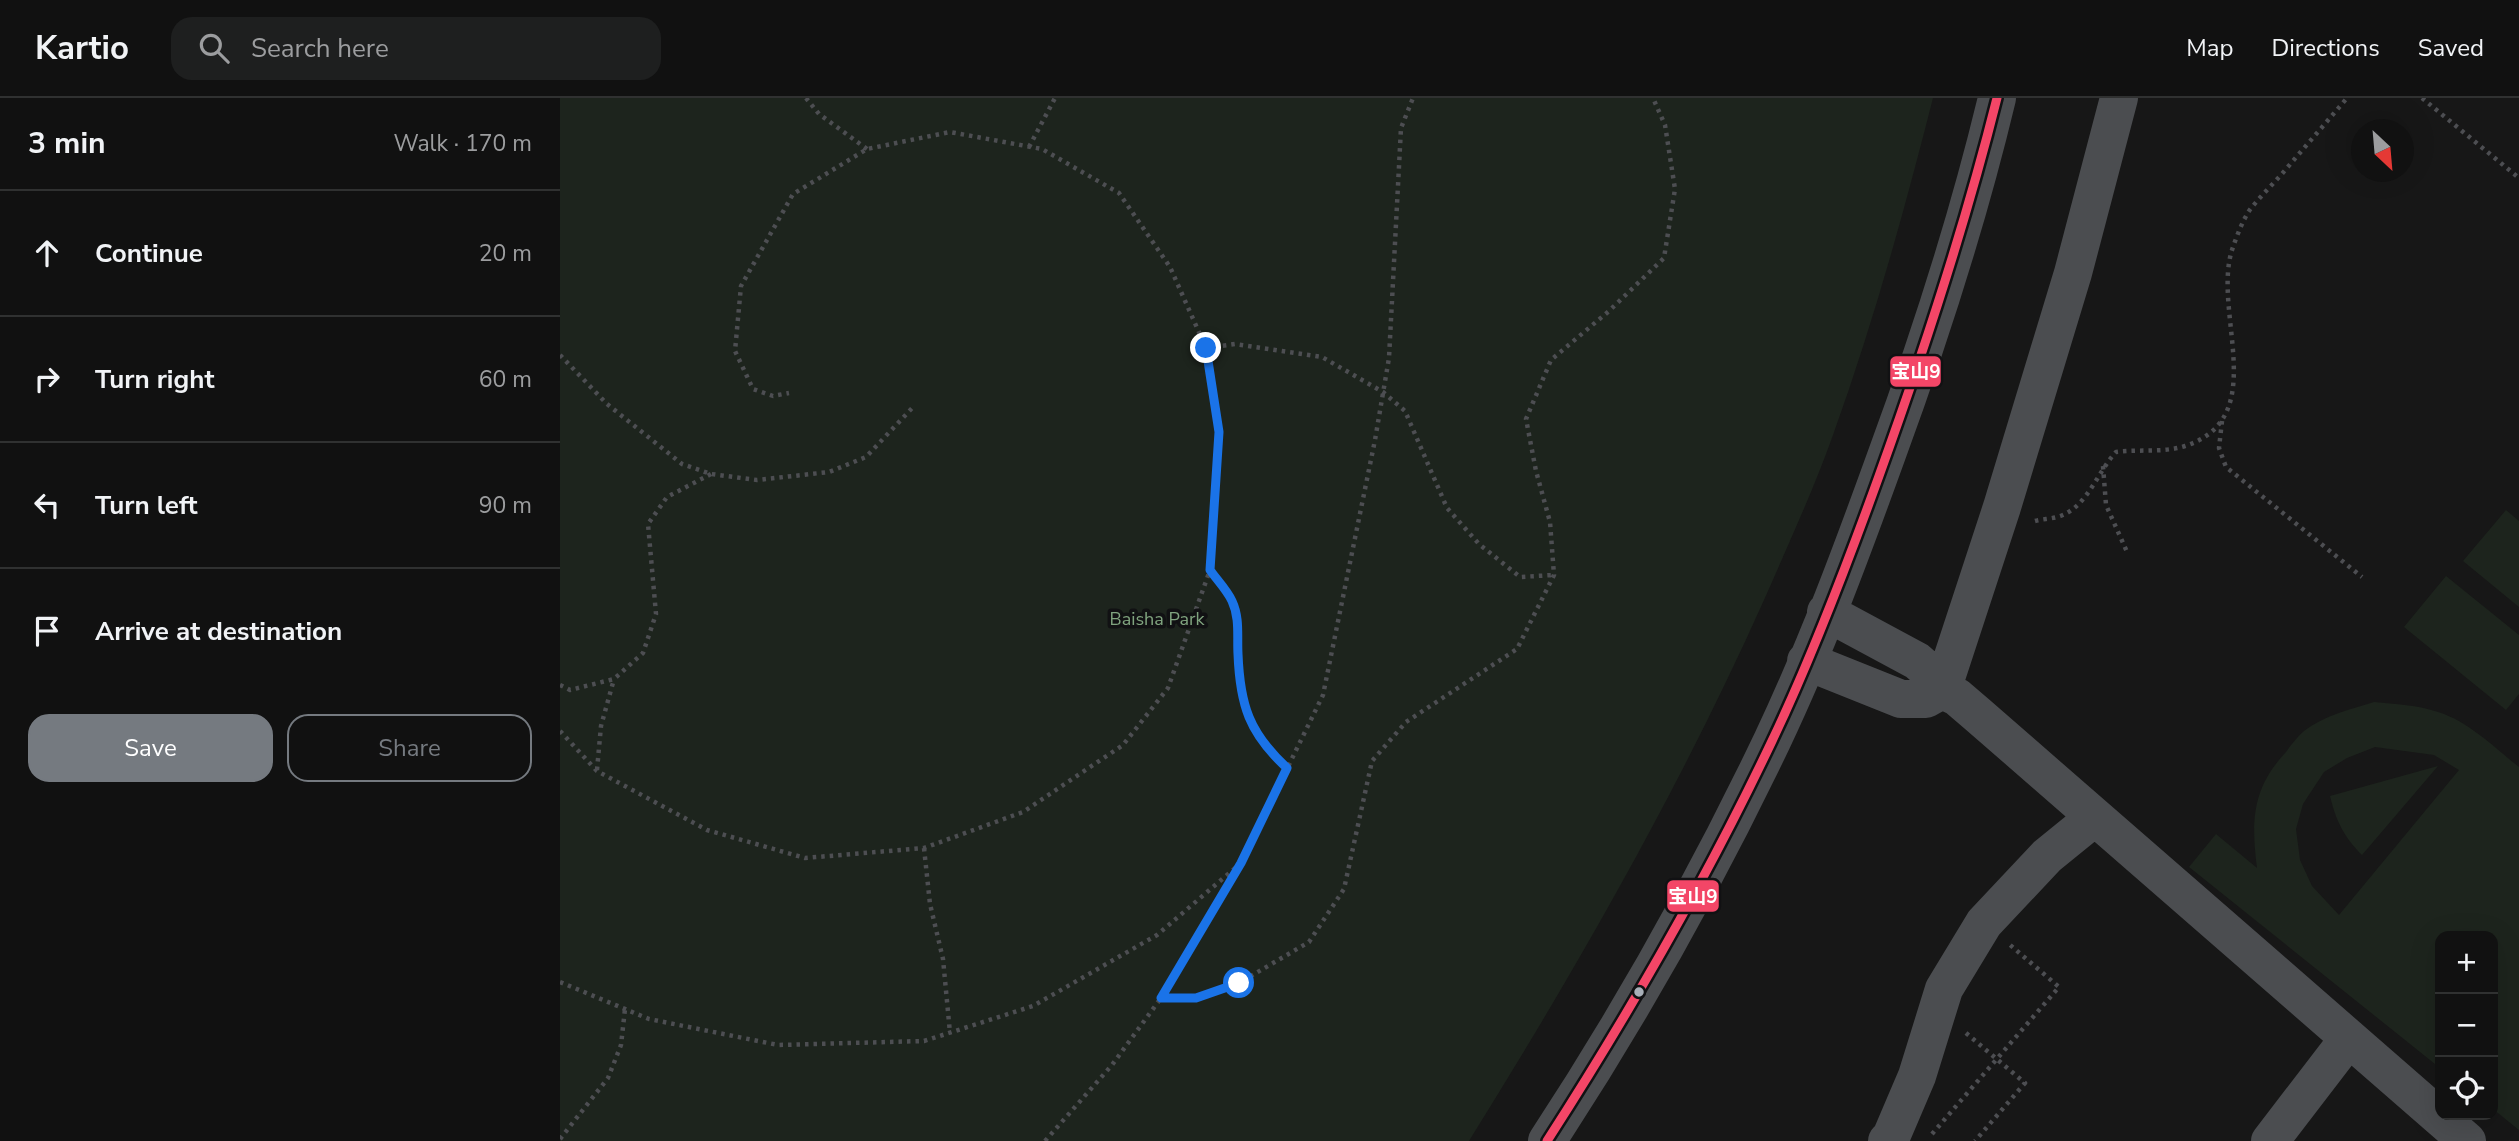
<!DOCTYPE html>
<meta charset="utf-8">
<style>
:root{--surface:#111;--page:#1e1f1f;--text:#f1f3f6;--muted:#9c9d9f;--line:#303131;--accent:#757a80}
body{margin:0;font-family:"Nunito Sans","Noto Sans SC",sans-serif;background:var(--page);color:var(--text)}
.controls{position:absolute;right:21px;bottom:21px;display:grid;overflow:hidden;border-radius:14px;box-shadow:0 7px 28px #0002}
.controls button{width:63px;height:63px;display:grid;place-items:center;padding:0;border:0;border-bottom:2px solid var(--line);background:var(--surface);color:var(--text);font:35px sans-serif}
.compass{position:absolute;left:1791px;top:21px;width:63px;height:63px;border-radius:50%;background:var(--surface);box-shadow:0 7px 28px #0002;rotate:154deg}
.stop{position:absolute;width:21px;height:21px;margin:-16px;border:5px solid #1a73e8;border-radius:50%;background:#fff}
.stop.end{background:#1a73e8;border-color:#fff;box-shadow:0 2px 7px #0008}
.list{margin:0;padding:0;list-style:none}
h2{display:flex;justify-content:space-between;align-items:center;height:91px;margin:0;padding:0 28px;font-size:30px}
h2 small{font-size:23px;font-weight:400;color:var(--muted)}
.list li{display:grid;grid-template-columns:46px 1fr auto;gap:21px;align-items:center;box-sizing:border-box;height:126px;padding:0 28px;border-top:2px solid var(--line)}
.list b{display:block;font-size:26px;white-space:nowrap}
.list em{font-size:23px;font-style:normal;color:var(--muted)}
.actions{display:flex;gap:14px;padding:21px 28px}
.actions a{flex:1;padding:16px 0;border:2px solid var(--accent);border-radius:21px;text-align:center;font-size:24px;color:var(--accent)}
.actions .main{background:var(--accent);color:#fff}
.icon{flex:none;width:38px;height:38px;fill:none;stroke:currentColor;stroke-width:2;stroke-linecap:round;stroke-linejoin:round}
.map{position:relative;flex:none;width:1959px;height:1043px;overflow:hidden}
header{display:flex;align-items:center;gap:42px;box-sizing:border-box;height:98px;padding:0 35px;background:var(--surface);border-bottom:2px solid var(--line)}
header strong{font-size:33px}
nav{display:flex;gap:38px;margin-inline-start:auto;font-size:24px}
.search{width:490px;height:63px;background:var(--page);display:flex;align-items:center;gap:18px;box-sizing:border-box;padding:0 24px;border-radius:21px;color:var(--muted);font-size:26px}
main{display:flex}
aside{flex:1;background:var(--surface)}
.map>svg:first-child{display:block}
.green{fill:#1d241d;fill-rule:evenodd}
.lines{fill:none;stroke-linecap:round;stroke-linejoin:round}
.path{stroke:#4d4e52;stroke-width:4.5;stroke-dasharray:3.5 5;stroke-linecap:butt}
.minor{stroke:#4b4d50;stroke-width:38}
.bus-1-casing{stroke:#111113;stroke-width:14}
.bus-1{stroke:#f34667;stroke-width:9}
.route{stroke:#1a73e8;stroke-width:9}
.bus-dot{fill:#a8afb8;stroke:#111113;stroke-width:2.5}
.labels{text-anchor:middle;stroke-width:7;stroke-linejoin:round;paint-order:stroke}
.park-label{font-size:18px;fill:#80a47f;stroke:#111113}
.line-badge{stroke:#111113;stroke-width:2.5}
.badge-label{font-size:19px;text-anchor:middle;font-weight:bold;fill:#fff}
</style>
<header>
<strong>Kartio</strong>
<div class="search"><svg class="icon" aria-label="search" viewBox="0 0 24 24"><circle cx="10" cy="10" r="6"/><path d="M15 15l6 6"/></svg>Search here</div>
<nav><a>Map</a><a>Directions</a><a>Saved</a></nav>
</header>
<main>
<aside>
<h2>3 min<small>Walk · 170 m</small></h2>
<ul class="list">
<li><svg class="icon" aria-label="ahead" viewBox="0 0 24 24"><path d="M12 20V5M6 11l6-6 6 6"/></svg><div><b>Continue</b></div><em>20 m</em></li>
<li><svg class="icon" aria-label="right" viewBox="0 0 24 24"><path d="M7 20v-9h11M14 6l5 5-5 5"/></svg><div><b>Turn right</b></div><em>60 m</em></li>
<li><svg class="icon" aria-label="left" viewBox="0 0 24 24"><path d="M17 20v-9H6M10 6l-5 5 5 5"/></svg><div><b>Turn left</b></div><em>90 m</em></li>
<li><svg class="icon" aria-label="arrive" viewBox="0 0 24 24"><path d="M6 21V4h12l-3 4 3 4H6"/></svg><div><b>Arrive at destination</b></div></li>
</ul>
<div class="actions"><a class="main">Save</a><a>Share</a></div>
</aside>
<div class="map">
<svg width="1959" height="1043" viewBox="0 0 1959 1043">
<rect width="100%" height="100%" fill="#171717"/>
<!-- green -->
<path class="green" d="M 0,0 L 1373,0 C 1344,114 1313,226 1273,337 C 1253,393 1228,447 1204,502 C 1120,690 1018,868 909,1043 L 0,1043 Z
M 1946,412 L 1959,423 L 1959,509 L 1903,463 Z
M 1886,478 L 1959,537 L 1959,596 L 1946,612 L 1844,529 Z
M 1814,604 C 1835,606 1858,607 1878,614 C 1908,623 1935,650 1959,669 L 1959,1032 L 1933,1011 L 1933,838 L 1880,838 L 1880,970 L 1629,769 L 1656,736 L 1697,770 C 1691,723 1692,690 1726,654 C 1731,647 1737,639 1744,633 C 1763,618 1791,611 1814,604 ZM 1815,649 L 1874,657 L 1899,672 L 1779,817 L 1752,788 L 1740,762 L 1736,731 L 1743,706 L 1764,674 L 1787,660 Z
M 1878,668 L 1802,757 C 1784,739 1776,723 1770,698 Z"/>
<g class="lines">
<!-- path -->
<path class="path" d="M 246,0 L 259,16 L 307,51
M 1862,0 L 1959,80
M 469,49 L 495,0
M 646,250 L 675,246 L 762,259 L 823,294 L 845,313 L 887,410 L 919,446 L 960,479 L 993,477
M 0,257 L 47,306 L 122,366 L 151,376 L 197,382 L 269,374 L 306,359 L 355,307
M 1662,323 L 1659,350 L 1666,369 L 1802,479
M 1543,368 L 1546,407 L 1568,456
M 1475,423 C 1482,421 1490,421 1497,419 C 1527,411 1537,374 1556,354 C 1579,351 1603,355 1625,348 C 1712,320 1652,215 1672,152 C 1676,140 1682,124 1689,113 C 1698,101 1710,89 1721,77 C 1743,51 1765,26 1787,0
M 650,472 C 657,482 667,492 672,503 C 680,520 677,538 678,556 C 679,608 689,635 727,671
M 0,587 L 10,592 L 54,581 L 83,555 L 96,516 L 88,426 L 107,399 L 151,376
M 0,633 L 37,673 L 147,732 L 245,760 L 364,750 L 463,714 L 563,647 L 608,590 L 650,472 L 659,334 L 646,250 L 610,169 L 559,95 L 482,51 L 390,34 L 307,51 L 233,96 L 181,188 L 175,253 L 193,291 L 213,298 L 229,295
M 37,672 L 41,628 L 54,581
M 364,750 L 370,806 L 383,861 L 390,935
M 0,884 L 89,921 L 218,947 L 364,943 L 473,908 L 597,837 L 681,765 L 763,597 L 815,342 L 829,260 L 841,30 L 853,0
M 601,900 L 636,900 L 679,885 L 749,844 L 784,791 L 812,663 L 846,624 L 957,551 L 994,477 L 990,424 L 976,373 L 966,321 L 991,262 L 1049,213 L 1104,160 L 1115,91 L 1105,27 L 1093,0
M 1406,935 L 1465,985 L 1415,1043
M 1372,1036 L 1499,889 L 1449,846
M 0,1041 L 48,980 L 61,947 L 65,911
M 485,1043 L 552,967 L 601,900 L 678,770"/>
<!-- minor -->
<path class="minor" d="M 1266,514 L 1357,563 L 1373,577 L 1382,592 L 1397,599 L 1418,617 L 1907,1043
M 1246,563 L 1341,601 L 1366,601 L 1382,592 L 1442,409 L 1513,175 L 1559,0
M 987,1043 C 1071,915 1146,781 1212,643 C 1256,550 1292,453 1327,356 C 1370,239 1408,121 1437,0
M 1327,1043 L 1331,1039 L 1357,978 L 1384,891 L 1424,825 L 1487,758 L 1535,719
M 1710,1043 L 1789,940"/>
<defs>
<path id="bus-1" d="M 987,1043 C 1070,914 1146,782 1212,643 C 1253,557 1287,467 1319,378 C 1364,253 1405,128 1437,0"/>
</defs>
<!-- bus-1 casing -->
<use href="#bus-1" class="bus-1-casing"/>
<!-- bus-1 -->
<use href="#bus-1" class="bus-1"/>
</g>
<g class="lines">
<!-- route -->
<path class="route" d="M 646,250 L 659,334 L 650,472 C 657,482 667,492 672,503 C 680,520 677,538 678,556 C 680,607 689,635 727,670 L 681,765 L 601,900 L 636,900 L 679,885"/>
</g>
<!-- markers -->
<circle class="bus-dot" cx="1079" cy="894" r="6"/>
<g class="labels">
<!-- park labels -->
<g class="park-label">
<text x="597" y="527">Baisha Park</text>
</g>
</g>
<g class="line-badge">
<rect x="1329" y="257" width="53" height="33" rx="7" fill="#f34667"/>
<rect x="1106" y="781" width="54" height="34" rx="7" fill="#f34667"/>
</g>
<g class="badge-label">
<text x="1356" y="280">宝山9</text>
<text x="1133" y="805">宝山9</text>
</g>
</svg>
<div class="controls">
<button>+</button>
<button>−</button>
<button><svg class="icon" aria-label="locate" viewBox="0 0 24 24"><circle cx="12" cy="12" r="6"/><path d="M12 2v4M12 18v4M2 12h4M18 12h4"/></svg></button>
</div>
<svg class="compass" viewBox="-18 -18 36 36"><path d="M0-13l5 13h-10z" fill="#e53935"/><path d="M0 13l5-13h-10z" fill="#9c9d9f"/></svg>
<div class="stop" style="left:679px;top:885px"></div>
<div class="stop end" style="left:646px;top:250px"></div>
</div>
</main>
